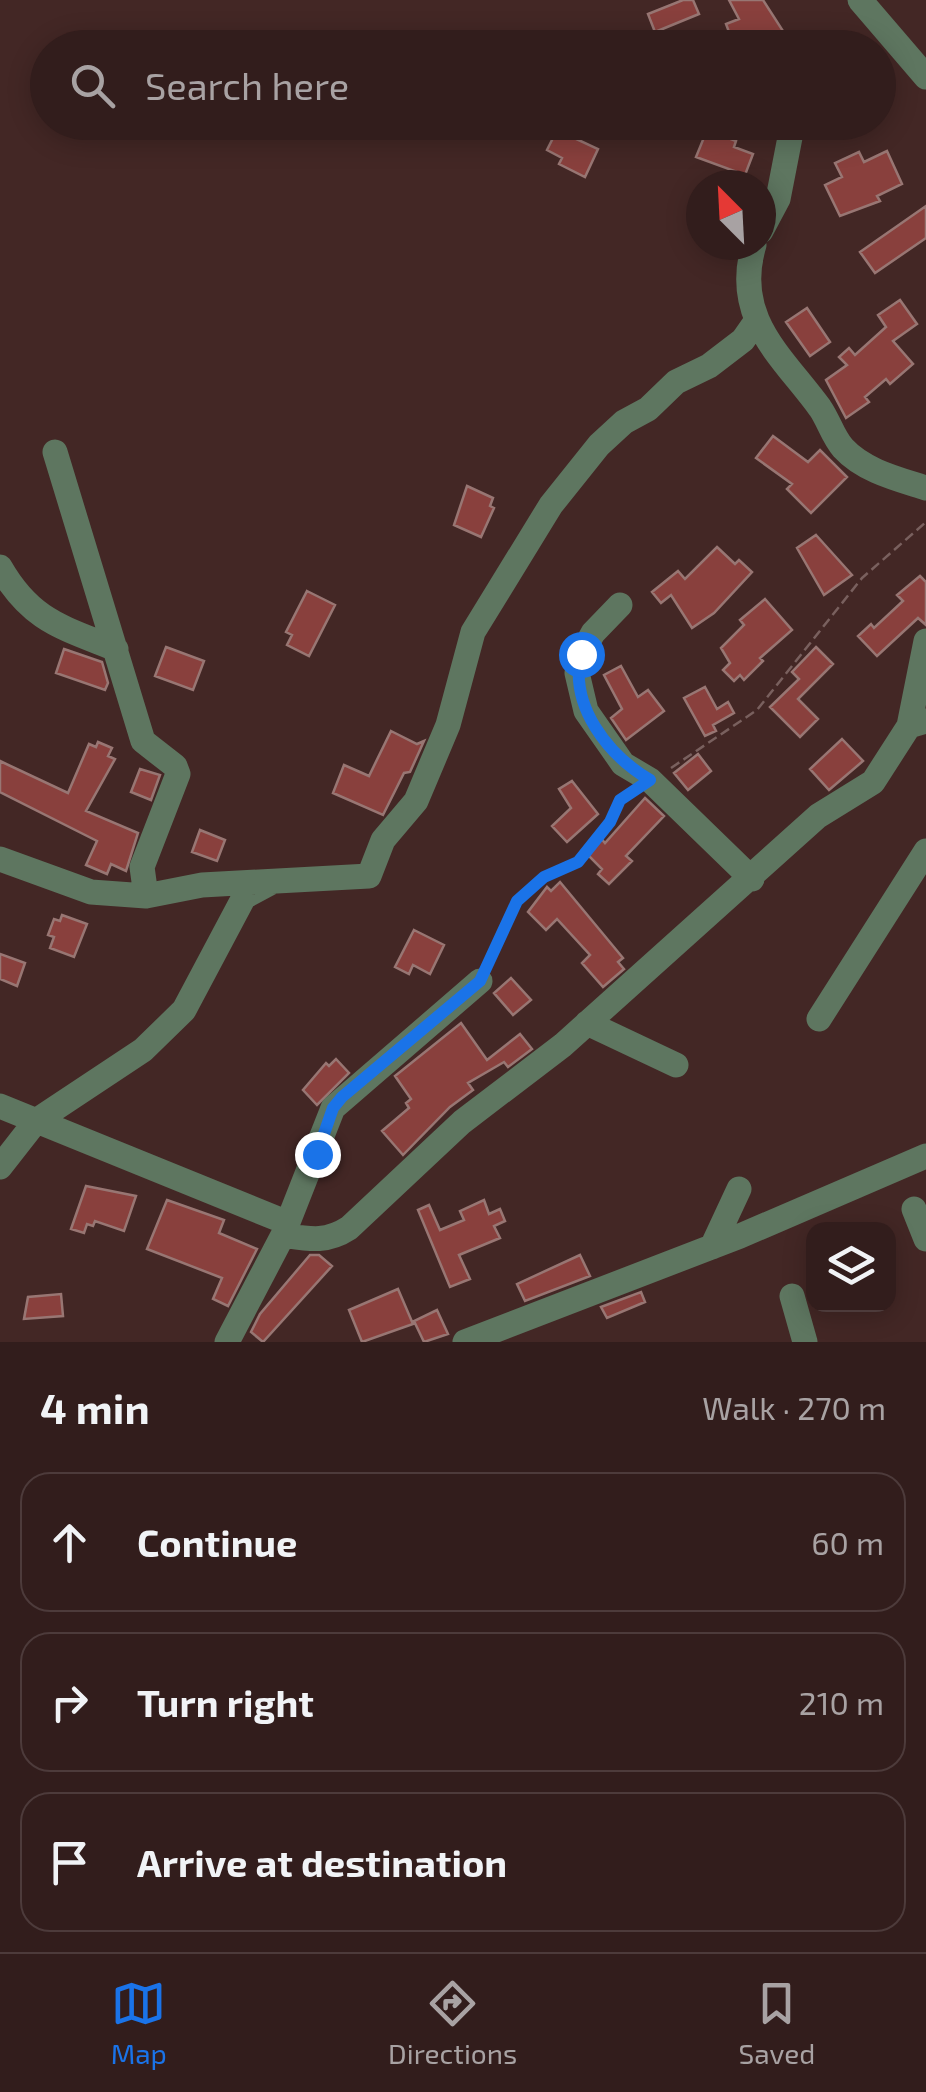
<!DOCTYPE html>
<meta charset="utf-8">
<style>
:root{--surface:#321d1c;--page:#3a2625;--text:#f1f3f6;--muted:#a8a2a3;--line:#4d3b3b;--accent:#1a73e8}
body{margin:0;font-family:"Exo 2",sans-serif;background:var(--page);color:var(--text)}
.controls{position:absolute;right:30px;bottom:30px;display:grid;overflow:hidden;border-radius:20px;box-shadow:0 5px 25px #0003}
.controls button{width:90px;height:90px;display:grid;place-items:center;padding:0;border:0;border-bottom:2px solid var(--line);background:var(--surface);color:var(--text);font:50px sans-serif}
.compass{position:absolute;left:686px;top:170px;width:90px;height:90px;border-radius:50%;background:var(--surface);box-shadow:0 5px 25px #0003;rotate:336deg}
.stop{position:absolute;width:30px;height:30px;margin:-22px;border:8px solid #1a73e8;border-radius:50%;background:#fff}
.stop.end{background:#1a73e8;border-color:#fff;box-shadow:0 2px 10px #0008}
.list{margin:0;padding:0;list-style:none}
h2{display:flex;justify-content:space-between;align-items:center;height:130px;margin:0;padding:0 40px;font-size:42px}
h2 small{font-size:32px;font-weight:400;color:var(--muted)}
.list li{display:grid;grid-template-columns:65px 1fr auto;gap:30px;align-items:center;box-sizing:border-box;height:140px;margin:0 20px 20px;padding:0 20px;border:2px solid var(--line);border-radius:30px}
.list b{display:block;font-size:38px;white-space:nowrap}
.list em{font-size:32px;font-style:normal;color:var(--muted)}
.icon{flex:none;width:55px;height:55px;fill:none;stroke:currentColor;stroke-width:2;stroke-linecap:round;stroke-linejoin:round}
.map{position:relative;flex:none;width:926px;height:1342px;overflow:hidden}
.search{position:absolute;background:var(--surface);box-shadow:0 5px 25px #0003;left:30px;right:30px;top:30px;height:110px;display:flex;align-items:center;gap:25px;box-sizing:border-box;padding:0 35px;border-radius:55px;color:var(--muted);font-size:38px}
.sheet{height:610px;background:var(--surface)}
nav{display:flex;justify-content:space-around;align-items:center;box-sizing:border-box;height:140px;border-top:2px solid var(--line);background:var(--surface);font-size:28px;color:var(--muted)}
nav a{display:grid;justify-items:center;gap:5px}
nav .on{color:var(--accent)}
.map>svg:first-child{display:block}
.building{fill:#89403d;stroke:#987673;stroke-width:2.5}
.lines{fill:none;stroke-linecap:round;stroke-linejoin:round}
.path{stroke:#79605e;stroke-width:2.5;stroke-dasharray:10 5;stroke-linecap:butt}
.minor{stroke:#5e7660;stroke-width:25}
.route{stroke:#1a73e8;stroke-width:12}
</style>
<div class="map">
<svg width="926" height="1342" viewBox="0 0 926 1342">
<rect width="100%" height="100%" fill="#432725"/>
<!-- building -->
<path class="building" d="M 683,0 L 693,0 L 699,14 L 655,32 L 648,14 Z
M 729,0 L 763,0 L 783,31 L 735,48 L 726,24 L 739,19 Z
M 557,130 L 598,149 L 585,177 L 559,164 L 562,158 L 547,150 Z
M 707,130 L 736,141 L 734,147 L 753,154 L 745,175 L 696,157 Z
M 887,151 L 902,184 L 877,196 L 880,201 L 840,216 L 825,185 L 842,177 L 835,163 L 859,152 L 864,162 Z
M 926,206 L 926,238 L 875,273 L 860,252 Z
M 900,300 L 917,324 L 893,341 L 913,364 L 890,384 L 886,379 L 865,397 L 869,402 L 846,418 L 826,380 L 847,365 L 839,357 L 849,348 L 855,355 L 886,327 L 878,315 Z
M 807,308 L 830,342 L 810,356 L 786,322 Z
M 773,436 L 808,462 L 820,450 L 847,477 L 811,513 L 787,489 L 792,484 L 756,458 Z
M 467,486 L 493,498 L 490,506 L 494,508 L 481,537 L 454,525 Z
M 816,535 L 852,575 L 824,595 L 797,548 Z
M 717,547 L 735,564 L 739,560 L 752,572 L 714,613 L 692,628 L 671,595 L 661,603 L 652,592 L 678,571 L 685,579 Z
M 920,576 L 926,582 L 926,625 L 918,618 L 877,656 L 858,636 L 871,624 L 874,628 L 903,601 L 897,595 Z
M 307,591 L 335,605 L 309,656 L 287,645 L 292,635 L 286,632 Z
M 765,599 L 792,630 L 760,658 L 763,661 L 744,680 L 740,675 L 734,681 L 723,670 L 730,663 L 721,648 L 744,625 L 740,620 Z
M 166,647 L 204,661 L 193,690 L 155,676 Z
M 816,647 L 833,664 L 798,699 L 818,719 L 800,737 L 770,707 L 799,679 L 792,672 Z
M 64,649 L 102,662 L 108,683 L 105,690 L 56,673 Z
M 621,666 L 638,697 L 648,690 L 664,711 L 626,740 L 611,718 L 622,709 L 604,675 Z
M 705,687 L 717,709 L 728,702 L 734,713 L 713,725 L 716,731 L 705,736 L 684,698 Z
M 391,731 L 417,744 L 424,741 L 410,772 L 404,773 L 383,815 L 333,793 L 344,765 L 369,776 Z
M 842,739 L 863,761 L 829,790 L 810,769 Z
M 98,742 L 112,748 L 108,756 L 115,759 L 86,811 L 138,833 L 126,871 L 111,864 L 107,874 L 86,865 L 97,841 L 0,792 L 0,761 L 68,793 L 89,744 L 96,747 Z
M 698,754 L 711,771 L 688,790 L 674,773 Z
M 140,769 L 160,775 L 151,800 L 131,792 Z
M 572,781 L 598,814 L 567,842 L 552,826 L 571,808 L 559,789 Z
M 645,798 L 664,816 L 626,856 L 632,861 L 609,884 L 598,874 L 602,869 L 584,851 L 599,836 L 605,843 Z
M 200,830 L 225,840 L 217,861 L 192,852 Z
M 560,882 L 623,958 L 618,962 L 624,969 L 603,987 L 582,963 L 590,955 L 557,919 L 546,930 L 528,912 L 547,887 L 551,891 Z
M 62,915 L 87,924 L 74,957 L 50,948 L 54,937 L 48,935 L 54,919 L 60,921 Z
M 414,930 L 444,945 L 430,974 L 413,965 L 409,974 L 395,967 Z
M 0,954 L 25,963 L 17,986 L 0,979 Z
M 511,978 L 531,1000 L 513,1015 L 494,993 Z
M 461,1023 L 487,1060 L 520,1034 L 532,1049 L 508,1067 L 504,1062 L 468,1083 L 473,1090 L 450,1107 L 403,1155 L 382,1131 L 409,1108 L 406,1103 L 411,1099 L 395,1076 Z
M 336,1059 L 349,1073 L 317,1105 L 303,1090 L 326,1063 L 329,1066 Z
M 86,1186 L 136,1196 L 124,1231 L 95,1221 L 93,1226 L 87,1224 L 84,1233 L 71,1229 Z
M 167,1200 L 224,1220 L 219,1233 L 257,1249 L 228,1306 L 213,1299 L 222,1278 L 147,1249 Z
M 484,1200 L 489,1214 L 500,1209 L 505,1221 L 494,1226 L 500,1238 L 459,1255 L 470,1279 L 450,1287 L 418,1210 L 429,1205 L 440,1230 L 464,1220 L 460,1211 Z
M 310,1255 L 319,1255 L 332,1266 L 263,1342 L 251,1332 L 260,1314 Z
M 580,1255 L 590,1276 L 525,1301 L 517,1284 Z
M 398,1289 L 413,1324 L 362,1342 L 349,1310 Z
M 641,1292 L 645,1302 L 607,1318 L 601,1307 Z
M 61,1294 L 63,1316 L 24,1319 L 28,1297 Z
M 437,1310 L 448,1334 L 424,1342 L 414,1321 Z"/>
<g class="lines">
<!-- path -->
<path class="path" d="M 671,768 L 757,710 L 862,578 L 926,522
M 489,961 C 503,931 514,896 543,877 C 554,870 569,869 579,861 C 601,843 607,809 630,794"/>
<!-- minor -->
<path class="minor" d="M 860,0 L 926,77
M 761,231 L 778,199 L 793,122
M 754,245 C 732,318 782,356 820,408 C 829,421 833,437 843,448 C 864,471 898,479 926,488
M 55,452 L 143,741 L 175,766 L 178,774 L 142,867 L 146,896
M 0,567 C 31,621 62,627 116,649
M 620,605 L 593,633 L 581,655 L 577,673 L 586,711 L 623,764 L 650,780 L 752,879
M 909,726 L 926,641
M 0,859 L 91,892 L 146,896 L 202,885 L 369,876 L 383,840 L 416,801 L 448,725 L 473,632 L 551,505 L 599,445 L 624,422 L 648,409 L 676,382 L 709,366 L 743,340 L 757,320
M 819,1019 L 926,851
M 587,1023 L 676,1065
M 0,1106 L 288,1223
M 0,1167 L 36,1121 L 143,1050 L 184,1010 L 244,897 L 270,883
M 914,1209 L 926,1239
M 283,1235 C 309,1239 326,1243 349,1228 L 462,1122 L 563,1045 L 818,816 L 873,782 L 909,726 L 926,721
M 712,1247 L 739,1189
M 792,1296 L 805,1342
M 227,1342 L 283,1235 L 333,1108 L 480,981
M 465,1342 L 740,1236 L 926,1156"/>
</g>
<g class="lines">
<!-- route -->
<path class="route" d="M 317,1154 L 333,1108 L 342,1097 L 480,981 L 517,901 L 544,877 L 578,862 L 610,822 L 620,800 L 650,780 C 608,755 569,706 581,654"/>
</g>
</svg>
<div class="controls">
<button><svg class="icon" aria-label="layers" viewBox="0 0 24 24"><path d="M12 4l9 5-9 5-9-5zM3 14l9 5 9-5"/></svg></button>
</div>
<svg class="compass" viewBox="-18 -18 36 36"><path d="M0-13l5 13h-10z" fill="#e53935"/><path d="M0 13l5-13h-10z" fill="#a8a2a3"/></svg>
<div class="stop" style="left:581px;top:654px"></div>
<div class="stop end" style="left:317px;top:1154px"></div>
<div class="search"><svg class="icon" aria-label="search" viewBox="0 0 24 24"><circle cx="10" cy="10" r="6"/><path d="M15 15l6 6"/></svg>Search here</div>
</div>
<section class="sheet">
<h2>4 min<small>Walk · 270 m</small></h2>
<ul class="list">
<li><svg class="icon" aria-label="ahead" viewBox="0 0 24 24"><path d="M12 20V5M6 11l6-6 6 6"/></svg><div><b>Continue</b></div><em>60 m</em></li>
<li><svg class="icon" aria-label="right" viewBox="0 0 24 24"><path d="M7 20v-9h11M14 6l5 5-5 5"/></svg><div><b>Turn right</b></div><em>210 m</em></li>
<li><svg class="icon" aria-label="arrive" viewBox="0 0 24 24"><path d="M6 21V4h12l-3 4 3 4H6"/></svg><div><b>Arrive at destination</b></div></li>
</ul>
</section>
<nav>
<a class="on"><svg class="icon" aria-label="map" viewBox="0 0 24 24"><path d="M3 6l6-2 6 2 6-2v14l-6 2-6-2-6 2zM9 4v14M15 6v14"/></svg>Map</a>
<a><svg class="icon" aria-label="directions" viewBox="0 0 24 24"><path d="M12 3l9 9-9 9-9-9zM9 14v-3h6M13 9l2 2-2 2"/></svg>Directions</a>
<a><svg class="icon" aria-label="saved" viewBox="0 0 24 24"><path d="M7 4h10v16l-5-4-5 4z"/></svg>Saved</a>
</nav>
